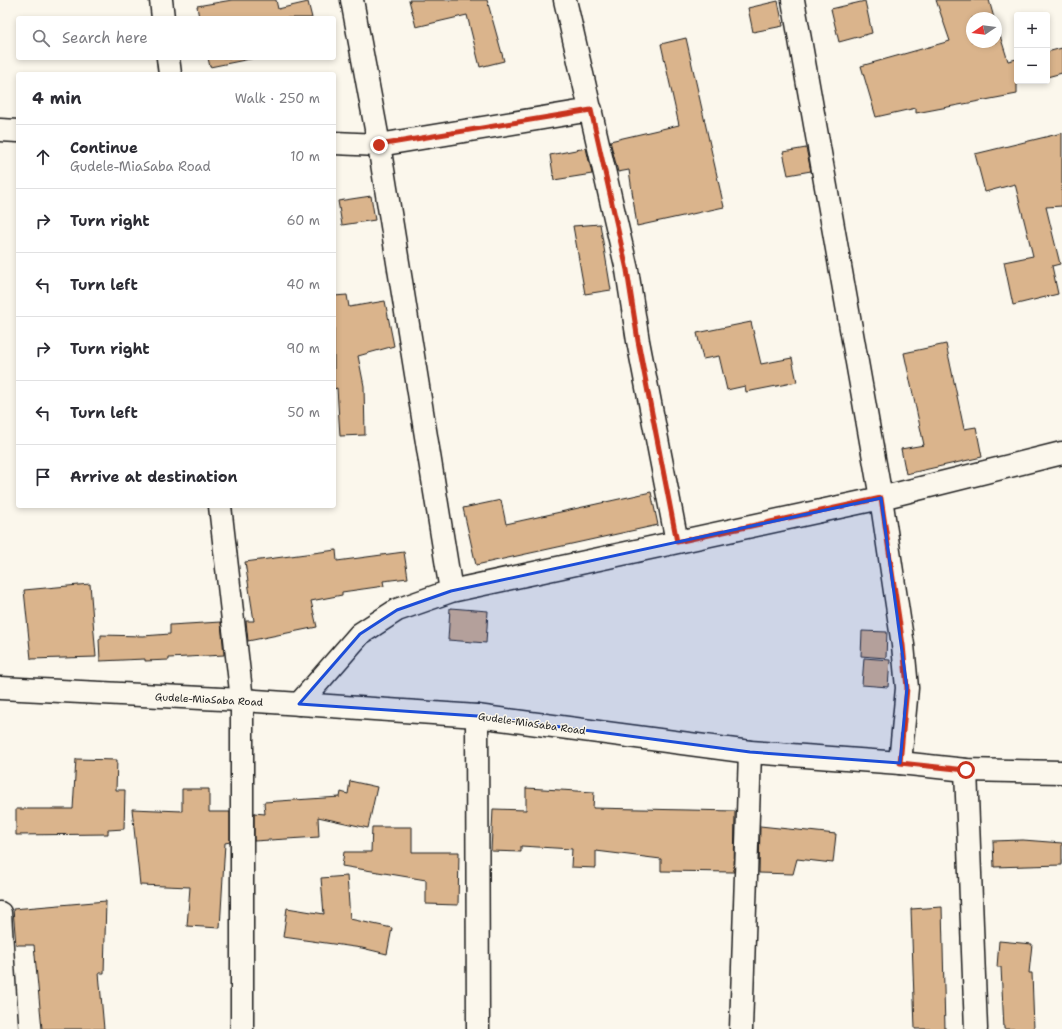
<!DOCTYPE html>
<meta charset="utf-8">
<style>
:root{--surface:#fff;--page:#f7f7f7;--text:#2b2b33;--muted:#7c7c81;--line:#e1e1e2}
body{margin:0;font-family:"Shantell Sans",sans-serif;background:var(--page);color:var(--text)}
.controls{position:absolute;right:12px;top:12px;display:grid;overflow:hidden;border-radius:4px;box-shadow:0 2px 6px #0003}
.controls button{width:36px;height:36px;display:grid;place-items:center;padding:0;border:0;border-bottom:1px solid var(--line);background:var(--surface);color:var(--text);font:20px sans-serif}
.compass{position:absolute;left:966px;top:12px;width:36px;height:36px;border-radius:50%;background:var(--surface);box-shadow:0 2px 6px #0003;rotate:257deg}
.stop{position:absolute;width:12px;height:12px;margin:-9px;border:3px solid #c8321e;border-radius:50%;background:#fff}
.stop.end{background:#c8321e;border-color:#fff;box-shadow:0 1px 4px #0008}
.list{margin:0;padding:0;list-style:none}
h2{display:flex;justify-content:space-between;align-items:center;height:52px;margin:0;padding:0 16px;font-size:17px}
h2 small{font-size:13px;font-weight:400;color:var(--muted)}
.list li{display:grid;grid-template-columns:26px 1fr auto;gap:12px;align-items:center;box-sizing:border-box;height:64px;padding:0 16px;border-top:1px solid var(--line)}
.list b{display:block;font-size:15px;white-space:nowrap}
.list p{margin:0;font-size:13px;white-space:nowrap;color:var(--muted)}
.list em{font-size:13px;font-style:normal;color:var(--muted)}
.icon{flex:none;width:22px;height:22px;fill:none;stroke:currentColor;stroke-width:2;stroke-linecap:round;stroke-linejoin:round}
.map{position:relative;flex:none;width:1062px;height:1029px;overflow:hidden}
.search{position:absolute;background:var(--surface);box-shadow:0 2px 6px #0003;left:16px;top:16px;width:320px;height:44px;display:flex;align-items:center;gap:10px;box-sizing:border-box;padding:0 14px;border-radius:4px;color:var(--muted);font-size:15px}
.panel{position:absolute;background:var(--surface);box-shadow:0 2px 6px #0003;left:16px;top:72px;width:320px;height:436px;border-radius:4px}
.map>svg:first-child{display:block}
.building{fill:#dab48c;stroke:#1c1c1c}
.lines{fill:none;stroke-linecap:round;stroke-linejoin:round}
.minor-casing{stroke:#1c1c1c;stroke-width:25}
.tertiary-casing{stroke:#1c1c1c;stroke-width:25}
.minor{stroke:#fbf7ec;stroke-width:22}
.tertiary{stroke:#fbf7ec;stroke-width:22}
.route{stroke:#c8321e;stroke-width:5}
.marked{fill:#1d4ed8;fill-opacity:0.2;stroke:#1d4ed8;stroke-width:3;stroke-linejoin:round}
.labels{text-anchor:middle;stroke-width:3;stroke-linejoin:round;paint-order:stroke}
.street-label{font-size:10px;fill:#1c1c1c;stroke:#fbf7ec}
</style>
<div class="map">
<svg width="1062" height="1029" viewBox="0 0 1062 1029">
<rect width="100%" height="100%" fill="#fbf7ec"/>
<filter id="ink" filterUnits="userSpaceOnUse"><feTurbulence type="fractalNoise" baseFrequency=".025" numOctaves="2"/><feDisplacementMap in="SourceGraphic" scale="8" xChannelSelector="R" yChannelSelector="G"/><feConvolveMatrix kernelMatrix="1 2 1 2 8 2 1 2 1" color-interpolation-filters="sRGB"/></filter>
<g filter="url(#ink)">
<!-- building -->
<path class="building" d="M 232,0 L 276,0 L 278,9 L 308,2 L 312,18 L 199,18 L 197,6 Z
M 409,0 L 487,0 L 504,61 L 480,67 L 467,15 L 416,27 Z
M 936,0 L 989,0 L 994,18 L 972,18 L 972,42 L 996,42 L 996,23 L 1008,61 L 1017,59 L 1017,81 L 1031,81 L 1017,84 L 1017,94 L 916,113 L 916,108 L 876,117 L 861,66 L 950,41 Z
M 778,1 L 783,26 L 753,32 L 748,8 Z
M 865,1 L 872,33 L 839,42 L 831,9 Z
M 686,38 L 724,207 L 637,226 L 629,170 L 618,172 L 610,141 L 679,125 L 661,44 Z
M 1062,48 L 1062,73 L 1047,77 L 1047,52 Z
M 208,58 L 255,58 L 210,67 Z
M 1062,133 L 1062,206 L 1046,207 L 1060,264 L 1052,266 L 1058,294 L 1013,305 L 1004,262 L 1033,256 L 1015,184 L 985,192 L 975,154 Z
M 586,148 L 592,174 L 554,180 L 550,155 Z
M 806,148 L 811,171 L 788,175 L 783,152 Z
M 371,196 L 375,220 L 342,225 L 338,201 Z
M 600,224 L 611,290 L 585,294 L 573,226 Z
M 347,295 L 349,307 L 385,301 L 394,346 L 358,356 L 364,386 L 365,435 L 340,436 L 337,388 L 334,389 L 334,296 Z
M 751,322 L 761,364 L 792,358 L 797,382 L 746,392 L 745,386 L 727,390 L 719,356 L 703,359 L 697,333 Z
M 946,344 L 964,429 L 976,427 L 982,457 L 906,474 L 901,449 L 924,445 L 904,353 Z
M 651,492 L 658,525 L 476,565 L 463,508 L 501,500 L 506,524 Z
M 336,550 L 337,561 L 404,552 L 408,578 L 383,581 L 384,586 L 342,592 L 342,595 L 311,601 L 317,627 L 248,641 L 246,621 L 254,621 L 245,562 Z
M 90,584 L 96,657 L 31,659 L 24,590 Z
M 450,608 L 488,611 L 486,643 L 448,640 Z
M 221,622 L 224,655 L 169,658 L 169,660 L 145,661 L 145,659 L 100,661 L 99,639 L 101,639 L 101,635 L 143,636 L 170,634 L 170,625 Z
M 862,631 L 887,632 L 886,658 L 861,656 Z
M 864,658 L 890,660 L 888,687 L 862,685 Z
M 76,759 L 117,760 L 116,790 L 125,790 L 124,829 L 108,830 L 108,834 L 16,835 L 16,809 L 73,809 Z
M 350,781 L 377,787 L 368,828 L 318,817 L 319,837 L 254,841 L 254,813 L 265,814 L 264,802 L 340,797 L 341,792 L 348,794 Z
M 526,788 L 594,792 L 593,808 L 735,811 L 734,872 L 661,871 L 661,859 L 596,851 L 596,868 L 571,867 L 572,849 L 521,846 L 521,852 L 491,851 L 493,809 L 526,810 Z
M 182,789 L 209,789 L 209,812 L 230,812 L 230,842 L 225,843 L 220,928 L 187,926 L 190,887 L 140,885 L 132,809 L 182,811 Z
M 760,826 L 836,834 L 833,863 L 797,859 L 793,874 L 759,873 Z
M 372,827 L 412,827 L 412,852 L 459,852 L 458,905 L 426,904 L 426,880 L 342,866 L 344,852 L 371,852 Z
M 1023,840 L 1062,843 L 1062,865 L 994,867 L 993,841 Z
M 347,876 L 350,919 L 392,928 L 387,954 L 362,948 L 283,937 L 287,908 L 324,914 L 321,878 Z
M 106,901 L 104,973 L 99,973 L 104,1029 L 42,1029 L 34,945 L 16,945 L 13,909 Z
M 942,907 L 945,1029 L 915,1029 L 911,909 Z
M 999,941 L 1032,944 L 1029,973 L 1032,973 L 1034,1029 L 1004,1029 L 1001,967 L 997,967 Z"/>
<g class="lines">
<defs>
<path id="minor" d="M 161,0 L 163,18
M 352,0 L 379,145 L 451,591
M 565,0 L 627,270 L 638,341 L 677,542
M 793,0 L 881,498 L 903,645 L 907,688 L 900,763
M 168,58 L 170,74
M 0,130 L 18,131
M 334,143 L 379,145 L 591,110
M 220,506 L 242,700 L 242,1029
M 299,704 L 360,634 L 397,610 L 451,591 L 881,498 L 1062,453
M 477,716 L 478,1029
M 966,770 L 976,1029
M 0,913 L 7,1029
M 741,1029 L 750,752"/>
<path id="tertiary" d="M 0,688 L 242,700 L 477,716 L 750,752 L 900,763 L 966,770 L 1062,772"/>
</defs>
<!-- minor casing -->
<use href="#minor" class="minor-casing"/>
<!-- tertiary casing -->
<use href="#tertiary" class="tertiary-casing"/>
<!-- minor -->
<use href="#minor" class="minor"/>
<!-- tertiary -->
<use href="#tertiary" class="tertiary"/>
</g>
</g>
<g class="lines" filter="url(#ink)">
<!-- route -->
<path class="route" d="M 379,145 L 591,110 L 627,270 L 638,341 L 677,542 L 881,498 L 903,645 L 907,688 L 900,763 L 966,770"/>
</g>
<!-- marked area -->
<path class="marked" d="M 881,498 L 907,688 L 900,763 L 750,752 L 477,716 L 299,704 L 360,634 L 397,610 L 451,591 Z"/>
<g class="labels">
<!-- street labels -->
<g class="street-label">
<text transform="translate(209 699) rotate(3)" y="4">Gudele-MiaSaba Road</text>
<text transform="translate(532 723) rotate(8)" y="4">Gudele-MiaSaba Road</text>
</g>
</g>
</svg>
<div class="controls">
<button>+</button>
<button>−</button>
</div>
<svg class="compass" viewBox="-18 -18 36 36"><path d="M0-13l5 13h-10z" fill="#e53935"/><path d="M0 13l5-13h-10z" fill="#7c7c81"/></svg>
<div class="stop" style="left:966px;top:770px"></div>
<div class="stop end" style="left:379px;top:145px"></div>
<div class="search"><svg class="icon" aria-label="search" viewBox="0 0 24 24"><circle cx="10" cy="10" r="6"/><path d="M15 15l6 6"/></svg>Search here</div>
<section class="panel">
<h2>4 min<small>Walk · 250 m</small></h2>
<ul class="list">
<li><svg class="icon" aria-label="ahead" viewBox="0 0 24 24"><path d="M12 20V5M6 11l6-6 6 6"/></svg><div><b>Continue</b><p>Gudele-MiaSaba Road</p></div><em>10 m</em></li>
<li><svg class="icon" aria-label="right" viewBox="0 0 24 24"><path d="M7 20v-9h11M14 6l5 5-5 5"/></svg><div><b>Turn right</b></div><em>60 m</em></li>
<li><svg class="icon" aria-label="left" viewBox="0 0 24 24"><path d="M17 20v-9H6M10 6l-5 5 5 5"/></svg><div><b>Turn left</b></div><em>40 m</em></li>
<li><svg class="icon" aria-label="right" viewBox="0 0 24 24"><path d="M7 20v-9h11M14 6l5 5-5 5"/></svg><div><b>Turn right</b></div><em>90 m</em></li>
<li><svg class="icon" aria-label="left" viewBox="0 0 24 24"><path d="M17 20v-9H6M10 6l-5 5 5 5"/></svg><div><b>Turn left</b></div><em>50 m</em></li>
<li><svg class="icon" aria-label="arrive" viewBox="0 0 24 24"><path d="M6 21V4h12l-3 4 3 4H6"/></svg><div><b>Arrive at destination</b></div></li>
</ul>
</section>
</div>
